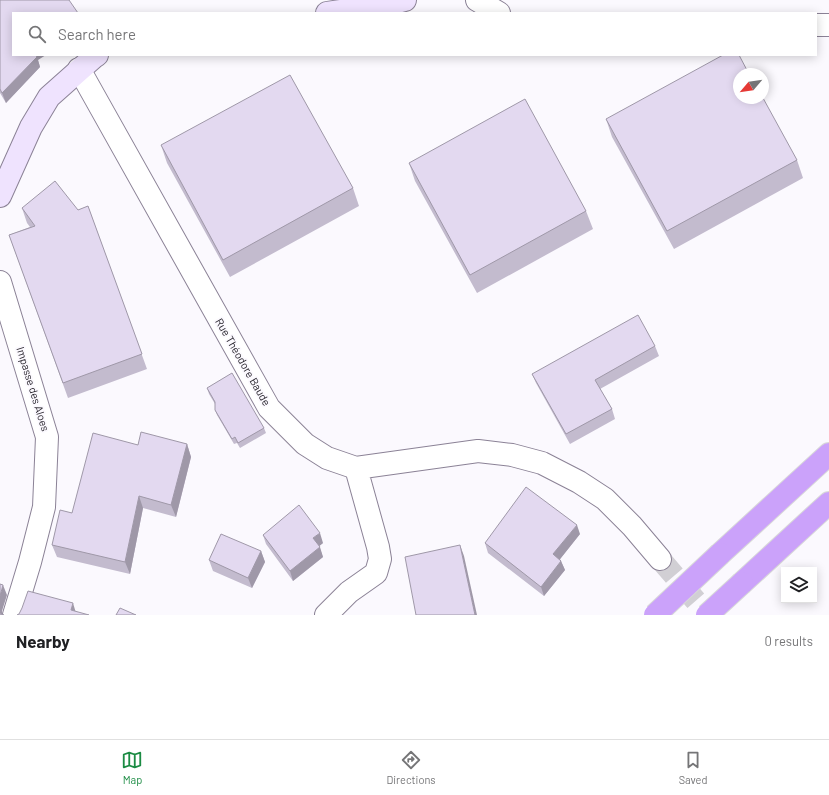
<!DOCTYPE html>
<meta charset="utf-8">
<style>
:root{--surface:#fff;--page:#f6f6f6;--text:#202124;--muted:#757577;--line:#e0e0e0;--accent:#1b8b43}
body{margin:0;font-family:Barlow,sans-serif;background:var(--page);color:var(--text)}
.controls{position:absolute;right:12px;bottom:12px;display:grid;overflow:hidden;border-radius:0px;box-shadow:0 2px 10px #0003}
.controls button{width:36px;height:36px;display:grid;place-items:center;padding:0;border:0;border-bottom:1px solid var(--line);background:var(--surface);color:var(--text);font:20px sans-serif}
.compass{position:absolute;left:733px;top:68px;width:36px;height:36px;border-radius:50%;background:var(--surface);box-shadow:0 2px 10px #0003;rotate:241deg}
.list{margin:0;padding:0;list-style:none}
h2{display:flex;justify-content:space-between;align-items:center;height:52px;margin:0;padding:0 16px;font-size:17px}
h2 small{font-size:13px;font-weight:400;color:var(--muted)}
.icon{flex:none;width:22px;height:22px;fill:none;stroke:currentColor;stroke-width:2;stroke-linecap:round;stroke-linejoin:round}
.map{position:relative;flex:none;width:829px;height:615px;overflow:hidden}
.search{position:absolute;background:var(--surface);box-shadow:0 2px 10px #0003;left:12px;right:12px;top:12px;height:44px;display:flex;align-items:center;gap:10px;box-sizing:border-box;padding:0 14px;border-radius:0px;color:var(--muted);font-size:15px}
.sheet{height:124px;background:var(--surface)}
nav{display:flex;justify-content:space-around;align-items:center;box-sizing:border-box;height:56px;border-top:1px solid var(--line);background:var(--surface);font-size:11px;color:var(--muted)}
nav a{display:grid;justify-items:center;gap:2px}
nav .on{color:var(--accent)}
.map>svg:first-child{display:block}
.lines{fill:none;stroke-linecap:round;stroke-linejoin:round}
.street-tunnel{stroke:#d1cfd4;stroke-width:22;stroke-dasharray:22 11;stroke-linecap:butt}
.street-casing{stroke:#8b8296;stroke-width:24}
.secondary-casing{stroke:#8b8296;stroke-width:24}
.highway-casing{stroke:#d8d8d9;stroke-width:24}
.street{stroke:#fff;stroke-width:22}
.secondary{stroke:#efe3fe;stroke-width:22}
.highway{stroke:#cba2fa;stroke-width:22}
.highway-bridge-casing{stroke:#d8d8d9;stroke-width:24;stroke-linecap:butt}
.highway-bridge{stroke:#cba2fa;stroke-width:22}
.wall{fill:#c3bbce}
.shaded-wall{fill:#9f98a8}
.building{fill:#e3d9f0;stroke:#9f98a8}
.labels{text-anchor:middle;stroke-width:3.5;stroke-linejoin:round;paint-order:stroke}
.street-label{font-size:11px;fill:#28252d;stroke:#fbf9fe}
</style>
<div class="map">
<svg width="829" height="615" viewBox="0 0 829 615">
<rect width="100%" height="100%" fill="#fbf9fe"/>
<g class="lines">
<!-- street-tunnel -->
<path class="street-tunnel" d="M 660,559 L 708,615"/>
<defs>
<path id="street" d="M 477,0 L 499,13
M 816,25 L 829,25
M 79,69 L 269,408 L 305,444 L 327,458 L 356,468 L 478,451 L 512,455 L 542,463 L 579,482 L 605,499 L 632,526 L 660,559
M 0,282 L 47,437 L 44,507 L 30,562 L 14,615
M 326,615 L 349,592 L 376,573 L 380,559 L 378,547 L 356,468"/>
<path id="secondary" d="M 327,13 L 394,3 L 405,0
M 0,196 L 31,127 L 49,97 L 94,57 L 97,55"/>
<path id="highway" d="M 720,554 L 829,454
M 742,583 L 829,503"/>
</defs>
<!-- street casing -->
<use href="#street" class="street-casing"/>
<!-- secondary casing -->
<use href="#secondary" class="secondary-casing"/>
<!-- highway casing -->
<use href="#highway" class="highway-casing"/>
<!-- street -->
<use href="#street" class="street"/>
<!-- secondary -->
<use href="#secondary" class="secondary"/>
<!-- highway -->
<use href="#highway" class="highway"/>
<defs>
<path id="highway-bridge" d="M 655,615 L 720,554
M 707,615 L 742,583"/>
</defs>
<!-- highway-bridge casing -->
<use href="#highway-bridge" class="highway-bridge-casing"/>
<!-- highway-bridge -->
<use href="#highway-bridge" class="highway-bridge"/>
</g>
<!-- wall -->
<path class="wall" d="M 0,0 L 38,60 L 40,67 L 6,103 L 0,93 Z
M 606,119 L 797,160 L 803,178 L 674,249 L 612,137 Z
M 161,145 L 353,188 L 359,206 L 230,277 L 167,163 Z
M 409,163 L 586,211 L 593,229 L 477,293 L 415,181 Z
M 88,206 L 147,369 L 68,398 L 9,235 L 30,227 L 27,223 L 22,208 L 78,210 Z
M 655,346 L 659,356 L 600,389 L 612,409 L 615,419 L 570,444 L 536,383 L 532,374 Z
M 207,388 L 264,428 L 266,433 L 240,448 L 237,443 L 234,444 L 217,415 L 215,410 L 215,404 L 209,394 Z
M 187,444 L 191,457 L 176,517 L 143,508 L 130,574 L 57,557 L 52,545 L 72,513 L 138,445 Z
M 580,534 L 560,559 L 565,570 L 544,596 L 488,553 L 485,543 Z
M 263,535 L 323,543 L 319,546 L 323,557 L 293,581 L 266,544 Z
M 261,551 L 265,562 L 252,588 L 213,571 L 209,560 Z"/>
<!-- shaded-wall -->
<path class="shaded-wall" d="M 36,55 L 46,55 L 38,60 L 40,67 L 6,103 L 2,93 Z
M 187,444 L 191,457 L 176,517 L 171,505 Z
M 139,496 L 143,508 L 130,574 L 125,562 Z
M 577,525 L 580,534 L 557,563 L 553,554 Z
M 320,533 L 323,543 L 317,548 L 313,538 Z
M 460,545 L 464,556 L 477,615 L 475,615 Z
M 320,547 L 323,557 L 293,581 L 290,571 Z
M 261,551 L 265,562 L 252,588 L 248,578 Z
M 561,561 L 565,570 L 544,596 L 541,587 Z
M 3,585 L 7,595 L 2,611 L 2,615 L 0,613 L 0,596 Z
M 73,603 L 76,613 L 71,610 Z"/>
<!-- building -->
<path class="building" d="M 0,0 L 69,0 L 78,13 L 13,13 L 13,55 L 36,55 L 37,57 L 2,93 L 0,89 Z
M 723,55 L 739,55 L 749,74 L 739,74 L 739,98 L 763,98 L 797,160 L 667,231 L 606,119 Z
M 290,75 L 353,188 L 223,260 L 161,145 Z
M 525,99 L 586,211 L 470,275 L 409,163 Z
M 55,181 L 78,210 L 88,206 L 142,354 L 63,383 L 9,235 L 35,226 L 22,208 Z
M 638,315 L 655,346 L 595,380 L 612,409 L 566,434 L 532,374 Z
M 232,373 L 264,428 L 238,443 L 235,437 L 232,439 L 215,410 L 215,402 L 207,388 Z
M 141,432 L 187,444 L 171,505 L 139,496 L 125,562 L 52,545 L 60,510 L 72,513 L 93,433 L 138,445 Z
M 526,487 L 577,525 L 553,554 L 561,561 L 541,587 L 485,543 Z
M 299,505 L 320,533 L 313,538 L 320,547 L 290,571 L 263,535 Z
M 221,534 L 261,551 L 248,578 L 209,560 Z
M 460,545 L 475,615 L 416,615 L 405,557 Z
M 0,584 L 3,585 L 0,596 Z
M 28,591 L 73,603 L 71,610 L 89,615 L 17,615 L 19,614 L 22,608 Z
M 120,608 L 136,615 L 116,615 Z
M 0,611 L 1,614 L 4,615 L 0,615 Z"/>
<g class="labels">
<!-- street labels -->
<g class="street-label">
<text transform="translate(243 362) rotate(60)" y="4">Rue Théodore Baude</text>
<text transform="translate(33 389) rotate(73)" y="4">Impasse des Aloes</text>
</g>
</g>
</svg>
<div class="controls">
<button><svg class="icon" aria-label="layers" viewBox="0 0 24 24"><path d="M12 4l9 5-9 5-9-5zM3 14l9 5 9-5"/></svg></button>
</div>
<svg class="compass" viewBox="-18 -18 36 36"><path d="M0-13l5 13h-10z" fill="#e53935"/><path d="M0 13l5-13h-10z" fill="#757577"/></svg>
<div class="search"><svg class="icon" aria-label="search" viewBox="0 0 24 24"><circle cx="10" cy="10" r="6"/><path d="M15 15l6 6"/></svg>Search here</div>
</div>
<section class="sheet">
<h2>Nearby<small>0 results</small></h2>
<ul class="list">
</ul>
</section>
<nav>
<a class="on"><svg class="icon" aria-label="map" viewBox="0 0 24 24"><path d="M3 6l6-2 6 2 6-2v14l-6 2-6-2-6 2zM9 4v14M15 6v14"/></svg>Map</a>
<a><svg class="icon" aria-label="directions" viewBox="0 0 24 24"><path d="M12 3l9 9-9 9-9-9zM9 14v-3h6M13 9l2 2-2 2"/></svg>Directions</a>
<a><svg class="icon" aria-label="saved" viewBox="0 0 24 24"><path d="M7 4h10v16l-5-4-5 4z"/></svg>Saved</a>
</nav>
